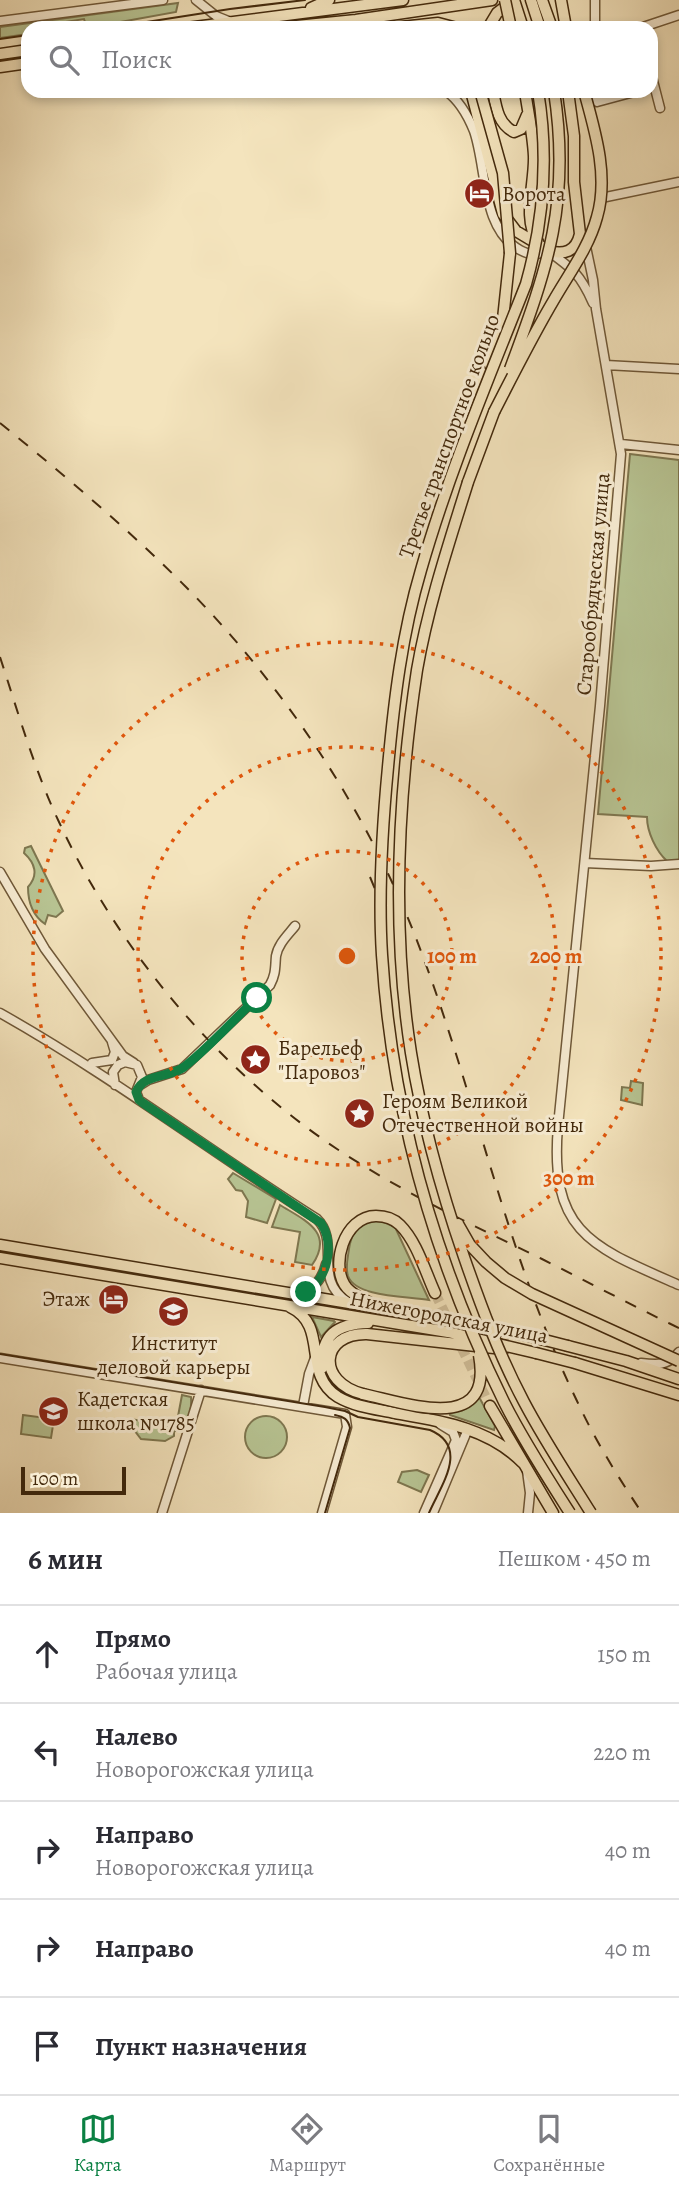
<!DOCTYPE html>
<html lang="ru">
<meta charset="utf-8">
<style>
:root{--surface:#fff;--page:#f2f2f3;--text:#2b2b33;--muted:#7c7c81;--line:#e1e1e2;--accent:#0b8043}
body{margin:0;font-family:Alegreya,serif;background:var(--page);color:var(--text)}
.scale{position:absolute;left:21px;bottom:18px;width:105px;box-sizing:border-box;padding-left:7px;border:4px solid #43290c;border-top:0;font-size:19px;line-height:24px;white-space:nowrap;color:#43290c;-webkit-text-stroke:5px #f8edd4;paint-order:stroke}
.stop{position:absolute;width:21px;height:21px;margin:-16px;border:5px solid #0b8043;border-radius:50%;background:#fff}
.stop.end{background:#0b8043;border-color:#fff;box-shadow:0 2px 7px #0008}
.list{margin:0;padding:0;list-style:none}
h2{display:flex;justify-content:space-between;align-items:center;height:91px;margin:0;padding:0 28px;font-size:30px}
h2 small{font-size:23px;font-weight:400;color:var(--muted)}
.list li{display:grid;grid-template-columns:46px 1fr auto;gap:21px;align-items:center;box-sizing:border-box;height:98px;padding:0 28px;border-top:2px solid var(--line)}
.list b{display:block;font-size:26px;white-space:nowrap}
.list p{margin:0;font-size:23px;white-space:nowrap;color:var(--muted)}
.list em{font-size:23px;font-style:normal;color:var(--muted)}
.icon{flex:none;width:38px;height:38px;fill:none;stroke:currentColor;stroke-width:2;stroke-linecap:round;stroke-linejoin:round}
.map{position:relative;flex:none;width:679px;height:1513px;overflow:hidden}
.search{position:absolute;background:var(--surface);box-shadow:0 4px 10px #0003;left:21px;right:21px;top:21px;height:77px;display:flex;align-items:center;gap:18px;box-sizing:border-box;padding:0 24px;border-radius:21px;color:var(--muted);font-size:26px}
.sheet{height:581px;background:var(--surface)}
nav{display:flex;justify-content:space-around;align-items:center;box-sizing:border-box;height:98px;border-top:2px solid var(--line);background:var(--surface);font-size:19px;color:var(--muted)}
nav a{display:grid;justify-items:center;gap:4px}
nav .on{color:var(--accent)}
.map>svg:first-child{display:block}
.green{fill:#b8c594;stroke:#7e7750;stroke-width:2}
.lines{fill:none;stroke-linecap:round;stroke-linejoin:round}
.major-tunnel{stroke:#d1bf9a;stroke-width:10;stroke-dasharray:10 5;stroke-linecap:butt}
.minor-casing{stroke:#6f5838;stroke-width:11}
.major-casing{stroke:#43290c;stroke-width:13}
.minor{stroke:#f8edd4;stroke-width:8}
.major{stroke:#f4e4bd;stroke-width:10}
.tram{stroke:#43290c;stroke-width:2}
.rail{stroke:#43290c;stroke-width:2;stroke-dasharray:12 12;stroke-linecap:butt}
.major-bridge-casing{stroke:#43290c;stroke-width:13;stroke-linecap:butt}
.major-bridge{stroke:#f4e4bd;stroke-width:10}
.route{stroke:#0b8043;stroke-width:9}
.ring{fill:none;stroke:#e0570c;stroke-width:3.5;stroke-dasharray:3.5 7}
.labels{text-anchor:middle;stroke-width:6;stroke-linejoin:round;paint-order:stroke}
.poi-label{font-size:21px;fill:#43290c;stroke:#f8edd4;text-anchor:start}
.street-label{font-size:21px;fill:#43290c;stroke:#f8edd4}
.centre{fill:#e0570c;stroke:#f8edd4;stroke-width:3.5}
.ring-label{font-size:21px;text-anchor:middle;font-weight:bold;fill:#e0570c;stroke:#f8edd4;stroke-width:6;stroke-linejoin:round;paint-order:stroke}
</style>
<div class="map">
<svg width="679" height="1513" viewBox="0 0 679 1513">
<rect width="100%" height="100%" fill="#f4e4bd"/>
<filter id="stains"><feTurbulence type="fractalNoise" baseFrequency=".00286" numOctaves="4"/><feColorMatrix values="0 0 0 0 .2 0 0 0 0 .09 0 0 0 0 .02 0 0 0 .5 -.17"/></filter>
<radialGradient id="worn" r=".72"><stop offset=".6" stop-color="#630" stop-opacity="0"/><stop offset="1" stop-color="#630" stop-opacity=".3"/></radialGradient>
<!-- green -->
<path class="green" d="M 178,3 L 176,12 L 87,28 L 84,19 L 52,24 L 52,28 L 28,28 L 28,34 L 0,38 L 0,27 Z
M 630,454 L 679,460 L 679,860 L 667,861 C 656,851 647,832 647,817 L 598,814 Z
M 31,846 L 63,911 L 56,917 L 48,915 L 45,924 C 32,915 28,902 28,887 C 39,875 35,863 24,853 L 25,848 Z
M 631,1081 L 643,1083 L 642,1105 L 621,1100 L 622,1087 L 630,1088 Z
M 233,1173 L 276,1199 L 267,1223 L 246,1217 L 248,1201 L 242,1191 L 236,1190 L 228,1179 Z
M 280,1205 C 304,1220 335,1232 312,1265 L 295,1262 L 300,1232 L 272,1227 Z
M 371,1220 L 379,1220 L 395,1227 L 429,1300 C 409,1296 356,1298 348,1276 C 345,1267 348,1257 349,1249 C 351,1234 357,1226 371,1220 Z
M 312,1317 L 334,1321 L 335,1322 L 321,1337 Z
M 182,1395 L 191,1397 C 192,1414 188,1422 174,1432 L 174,1436 L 165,1441 L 141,1439 L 128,1422 L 131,1419 L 176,1427 Z
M 479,1397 L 495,1426 L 494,1430 L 450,1415 L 449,1410 L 463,1408 Z
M 23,1415 L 54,1419 L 51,1438 L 21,1434 Z
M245 1437a21 21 0 1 1 42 0a21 21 0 1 1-42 0Z
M 417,1470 L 429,1475 L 421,1492 L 398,1482 L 402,1472 Z"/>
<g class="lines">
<!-- major-tunnel -->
<path class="major-tunnel" d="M 435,1293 L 490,1406"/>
<defs>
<path id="minor" d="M 196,0 L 216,16 L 231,22
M 595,0 L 595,28
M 0,21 L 163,0
M 640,28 L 679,15
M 651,73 L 660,108
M 446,91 C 460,101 468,116 474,131 C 487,168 481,229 520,250 C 529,255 538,256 546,250
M 593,91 L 597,102 L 638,91
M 606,197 L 679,182
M 585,242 L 593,280 L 596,309 L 621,454 L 600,706 L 558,1126 C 549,1233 592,1247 679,1285
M 548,251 C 573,269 580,274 593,303
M 606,365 L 679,369
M 621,444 L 679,450
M 585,863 L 651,866 L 679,864
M 0,872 L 45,949 L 123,1056 L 134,1063
M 0,1013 C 110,1075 210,1151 317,1219 C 341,1242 312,1280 348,1302
M 92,1063 L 112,1060 L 115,1052 L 112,1042
M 115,1085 L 113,1072 L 118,1065 L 125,1062 L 137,1065 L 142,1077 L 136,1092 L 139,1100
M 140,1085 L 148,1080 L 182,1069 L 270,985 C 276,974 275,967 276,956 C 278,944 288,935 295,926
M 299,1294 C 314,1289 322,1280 326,1264
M 0,1358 L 345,1414 L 347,1427 L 322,1513
M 641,1363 C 657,1365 668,1366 679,1352
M 303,1406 L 309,1374 L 315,1358
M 527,1471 L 530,1493 L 528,1513
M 162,1513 L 201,1390
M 424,1513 L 456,1440 L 453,1432 L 440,1424
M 433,1513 L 468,1429"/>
<path id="major" d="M 514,0 L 523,28
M 531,0 L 540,28
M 542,0 L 552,28
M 561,0 L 566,28
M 311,8 L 329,0
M 187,28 L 403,0
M 277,28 L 356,20 L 492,0
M 392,28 L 438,23 L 457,28
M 488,28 L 497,13 L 514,0
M 0,54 L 28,50
M 0,67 L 28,63
M 471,91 L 503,214 L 516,231 L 541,246
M 493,91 C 496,107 498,124 514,132 L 521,129 L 527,115
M 525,91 C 528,112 533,134 534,156 C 535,183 522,219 538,242
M 548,251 C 564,255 576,252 580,234 L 574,182 L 574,136 L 568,91
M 490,365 L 503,319 L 510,253
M 468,482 L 494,412
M 0,1245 L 451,1320 L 529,1336
M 0,1258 L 448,1332 L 536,1353
M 374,1305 C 365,1300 354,1296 347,1288 C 329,1267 344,1216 376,1216 C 386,1216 393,1218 400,1225 C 417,1242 425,1271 435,1293
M 290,1307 C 330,1326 301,1374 338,1397 C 355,1407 376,1409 395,1413 C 441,1421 489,1428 523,1463
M 568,1346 L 626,1361 L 679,1379
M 575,1363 L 679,1395
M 322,1368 C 321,1335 336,1324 368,1323
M 363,1394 C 316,1382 320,1333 367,1334 L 503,1349
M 490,1406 L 553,1513"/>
</defs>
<!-- minor casing -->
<use href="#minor" class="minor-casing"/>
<!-- major casing -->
<use href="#major" class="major-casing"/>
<!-- minor -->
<use href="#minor" class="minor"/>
<!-- major -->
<use href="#major" class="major"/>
<!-- tram -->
<path class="tram" d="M 80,28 L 117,23
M 108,28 L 230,9 L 305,0
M 0,39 L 28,35
M 0,1354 L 325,1407 L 345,1411 L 358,1417 L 430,1430 C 470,1447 441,1485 429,1513
M 325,1513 L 350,1428 C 348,1419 344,1417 335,1415"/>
<!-- rail -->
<path class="rail" d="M 0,423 C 64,475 127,528 185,586 C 287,689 372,818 422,954 C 477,1101 508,1259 577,1401 C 595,1440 618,1477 642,1513
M 0,657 C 18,712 34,769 59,822 C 119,951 218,1069 337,1149 C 402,1192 472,1225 542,1259 C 588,1282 633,1306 679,1328
M 370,877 L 388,920"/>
<defs>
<path id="major-bridge" d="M 505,0 L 511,28
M 538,91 C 549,157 544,220 526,284 C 489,378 449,472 421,570 C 402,634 394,701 388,767 C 382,830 378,892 382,955 C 392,1111 435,1262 504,1402 C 523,1440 547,1477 570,1513
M 481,94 L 503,173 L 510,253
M 510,369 C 548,267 571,201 554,91
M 494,412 C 514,373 533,335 555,298 C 570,272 589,247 597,217 C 609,176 595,131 584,91
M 468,482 C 449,543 428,606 417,670 C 398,795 391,927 411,1053 C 422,1122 441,1190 464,1257 C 481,1306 499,1355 524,1402 C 544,1440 568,1476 591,1513
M 458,1224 L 470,1245 L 486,1262 L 505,1278 L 532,1294 L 679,1361
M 529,1336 L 568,1346
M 536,1353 L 575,1363
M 363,1394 C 406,1403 494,1436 479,1355"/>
</defs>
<!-- major-bridge casing -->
<use href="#major-bridge" class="major-bridge-casing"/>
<!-- major-bridge -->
<use href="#major-bridge" class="major-bridge"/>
</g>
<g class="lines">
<!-- route -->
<path class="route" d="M 257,998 C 233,1020 210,1047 184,1067 C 169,1078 144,1073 136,1092 L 139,1100 L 143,1103 L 321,1223 C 335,1244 328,1279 306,1292"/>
</g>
<!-- distance rings -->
<g class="ring">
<circle cx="347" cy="956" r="105"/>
<circle cx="347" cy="956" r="209"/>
<circle cx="347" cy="956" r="314"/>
</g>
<!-- icons -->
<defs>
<symbol id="hotel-disc" viewBox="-11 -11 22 22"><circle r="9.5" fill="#8f2418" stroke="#f8edd4"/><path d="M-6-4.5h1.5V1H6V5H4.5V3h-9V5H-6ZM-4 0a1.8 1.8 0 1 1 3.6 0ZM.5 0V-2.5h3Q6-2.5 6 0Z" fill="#fff"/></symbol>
<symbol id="sight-disc" viewBox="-11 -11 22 22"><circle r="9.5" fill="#8f2418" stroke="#f8edd4"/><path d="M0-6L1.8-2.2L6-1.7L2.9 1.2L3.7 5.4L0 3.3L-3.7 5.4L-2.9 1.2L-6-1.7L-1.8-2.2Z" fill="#fff"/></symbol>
<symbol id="university-disc" viewBox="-11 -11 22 22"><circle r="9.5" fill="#8f2418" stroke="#f8edd4"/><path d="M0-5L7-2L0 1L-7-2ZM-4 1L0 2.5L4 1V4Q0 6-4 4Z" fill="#fff"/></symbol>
<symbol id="school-disc" viewBox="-11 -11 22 22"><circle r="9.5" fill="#8f2418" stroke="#f8edd4"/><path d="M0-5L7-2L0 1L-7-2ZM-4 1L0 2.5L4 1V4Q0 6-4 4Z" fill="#fff"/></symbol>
</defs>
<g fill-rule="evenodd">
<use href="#hotel-disc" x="462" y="176" width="35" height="35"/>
<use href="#sight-disc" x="238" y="1042" width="35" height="35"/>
<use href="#sight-disc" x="342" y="1096" width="35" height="35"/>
<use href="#hotel-disc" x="96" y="1282" width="35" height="35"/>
<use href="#university-disc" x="156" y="1294" width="35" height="35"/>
<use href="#school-disc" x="36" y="1394" width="35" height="35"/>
</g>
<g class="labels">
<!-- poi labels -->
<g class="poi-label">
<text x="502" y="201">Ворота</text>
<text x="278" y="1055">Барельеф<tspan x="278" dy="24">"Паровоз"</tspan></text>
<text x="382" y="1108">Героям Великой<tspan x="382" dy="24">Отечественной войны</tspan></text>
<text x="90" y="1306" text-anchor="end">Этаж</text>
<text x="174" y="1350" text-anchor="middle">Институт<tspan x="174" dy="24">деловой карьеры</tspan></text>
<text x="77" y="1406">Кадетская<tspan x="77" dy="24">школа №1785</tspan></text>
</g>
<!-- street labels -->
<g class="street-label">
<text transform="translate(449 436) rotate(-70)" y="7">Третье транспортное кольцо</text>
<text transform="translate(593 584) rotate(-85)" y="7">Старообрядческая улица</text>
<text transform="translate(449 1317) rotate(11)" y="7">Нижегородская улица</text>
</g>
</g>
<circle cx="347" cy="956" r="10" class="centre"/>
<g class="ring-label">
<text x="452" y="963">100 m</text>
<text x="556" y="963">200 m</text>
<text x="569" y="1185">300 m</text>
</g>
<rect width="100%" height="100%" filter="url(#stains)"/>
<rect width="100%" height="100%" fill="url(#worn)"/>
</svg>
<div class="scale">100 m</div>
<div class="stop" style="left:257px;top:998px"></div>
<div class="stop end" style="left:306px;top:1292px"></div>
<div class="search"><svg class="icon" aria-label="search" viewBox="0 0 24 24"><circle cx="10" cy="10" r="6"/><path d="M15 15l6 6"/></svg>Поиск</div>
</div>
<section class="sheet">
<h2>6 мин<small>Пешком · 450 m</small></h2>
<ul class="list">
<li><svg class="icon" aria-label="ahead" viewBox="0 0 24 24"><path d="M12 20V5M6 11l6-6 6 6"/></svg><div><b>Прямо</b><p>Рабочая улица</p></div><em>150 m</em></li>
<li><svg class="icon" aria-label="left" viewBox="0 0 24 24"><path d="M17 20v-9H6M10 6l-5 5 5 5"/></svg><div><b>Налево</b><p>Новорогожская улица</p></div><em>220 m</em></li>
<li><svg class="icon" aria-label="right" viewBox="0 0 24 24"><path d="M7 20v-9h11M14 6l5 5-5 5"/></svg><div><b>Направо</b><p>Новорогожская улица</p></div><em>40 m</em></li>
<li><svg class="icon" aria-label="right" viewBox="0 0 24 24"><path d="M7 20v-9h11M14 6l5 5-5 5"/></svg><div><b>Направо</b></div><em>40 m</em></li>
<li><svg class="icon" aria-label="arrive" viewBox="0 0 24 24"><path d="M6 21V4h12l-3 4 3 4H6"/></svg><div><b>Пункт назначения</b></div></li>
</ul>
</section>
<nav>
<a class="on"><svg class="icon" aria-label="map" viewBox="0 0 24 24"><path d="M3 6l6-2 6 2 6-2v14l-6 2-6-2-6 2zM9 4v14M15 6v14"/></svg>Карта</a>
<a><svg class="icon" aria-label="directions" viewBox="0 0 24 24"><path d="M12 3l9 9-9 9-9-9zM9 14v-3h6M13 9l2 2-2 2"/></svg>Маршрут</a>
<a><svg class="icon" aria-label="saved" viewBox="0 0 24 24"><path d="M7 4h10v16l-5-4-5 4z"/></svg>Сохранённые</a>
</nav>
